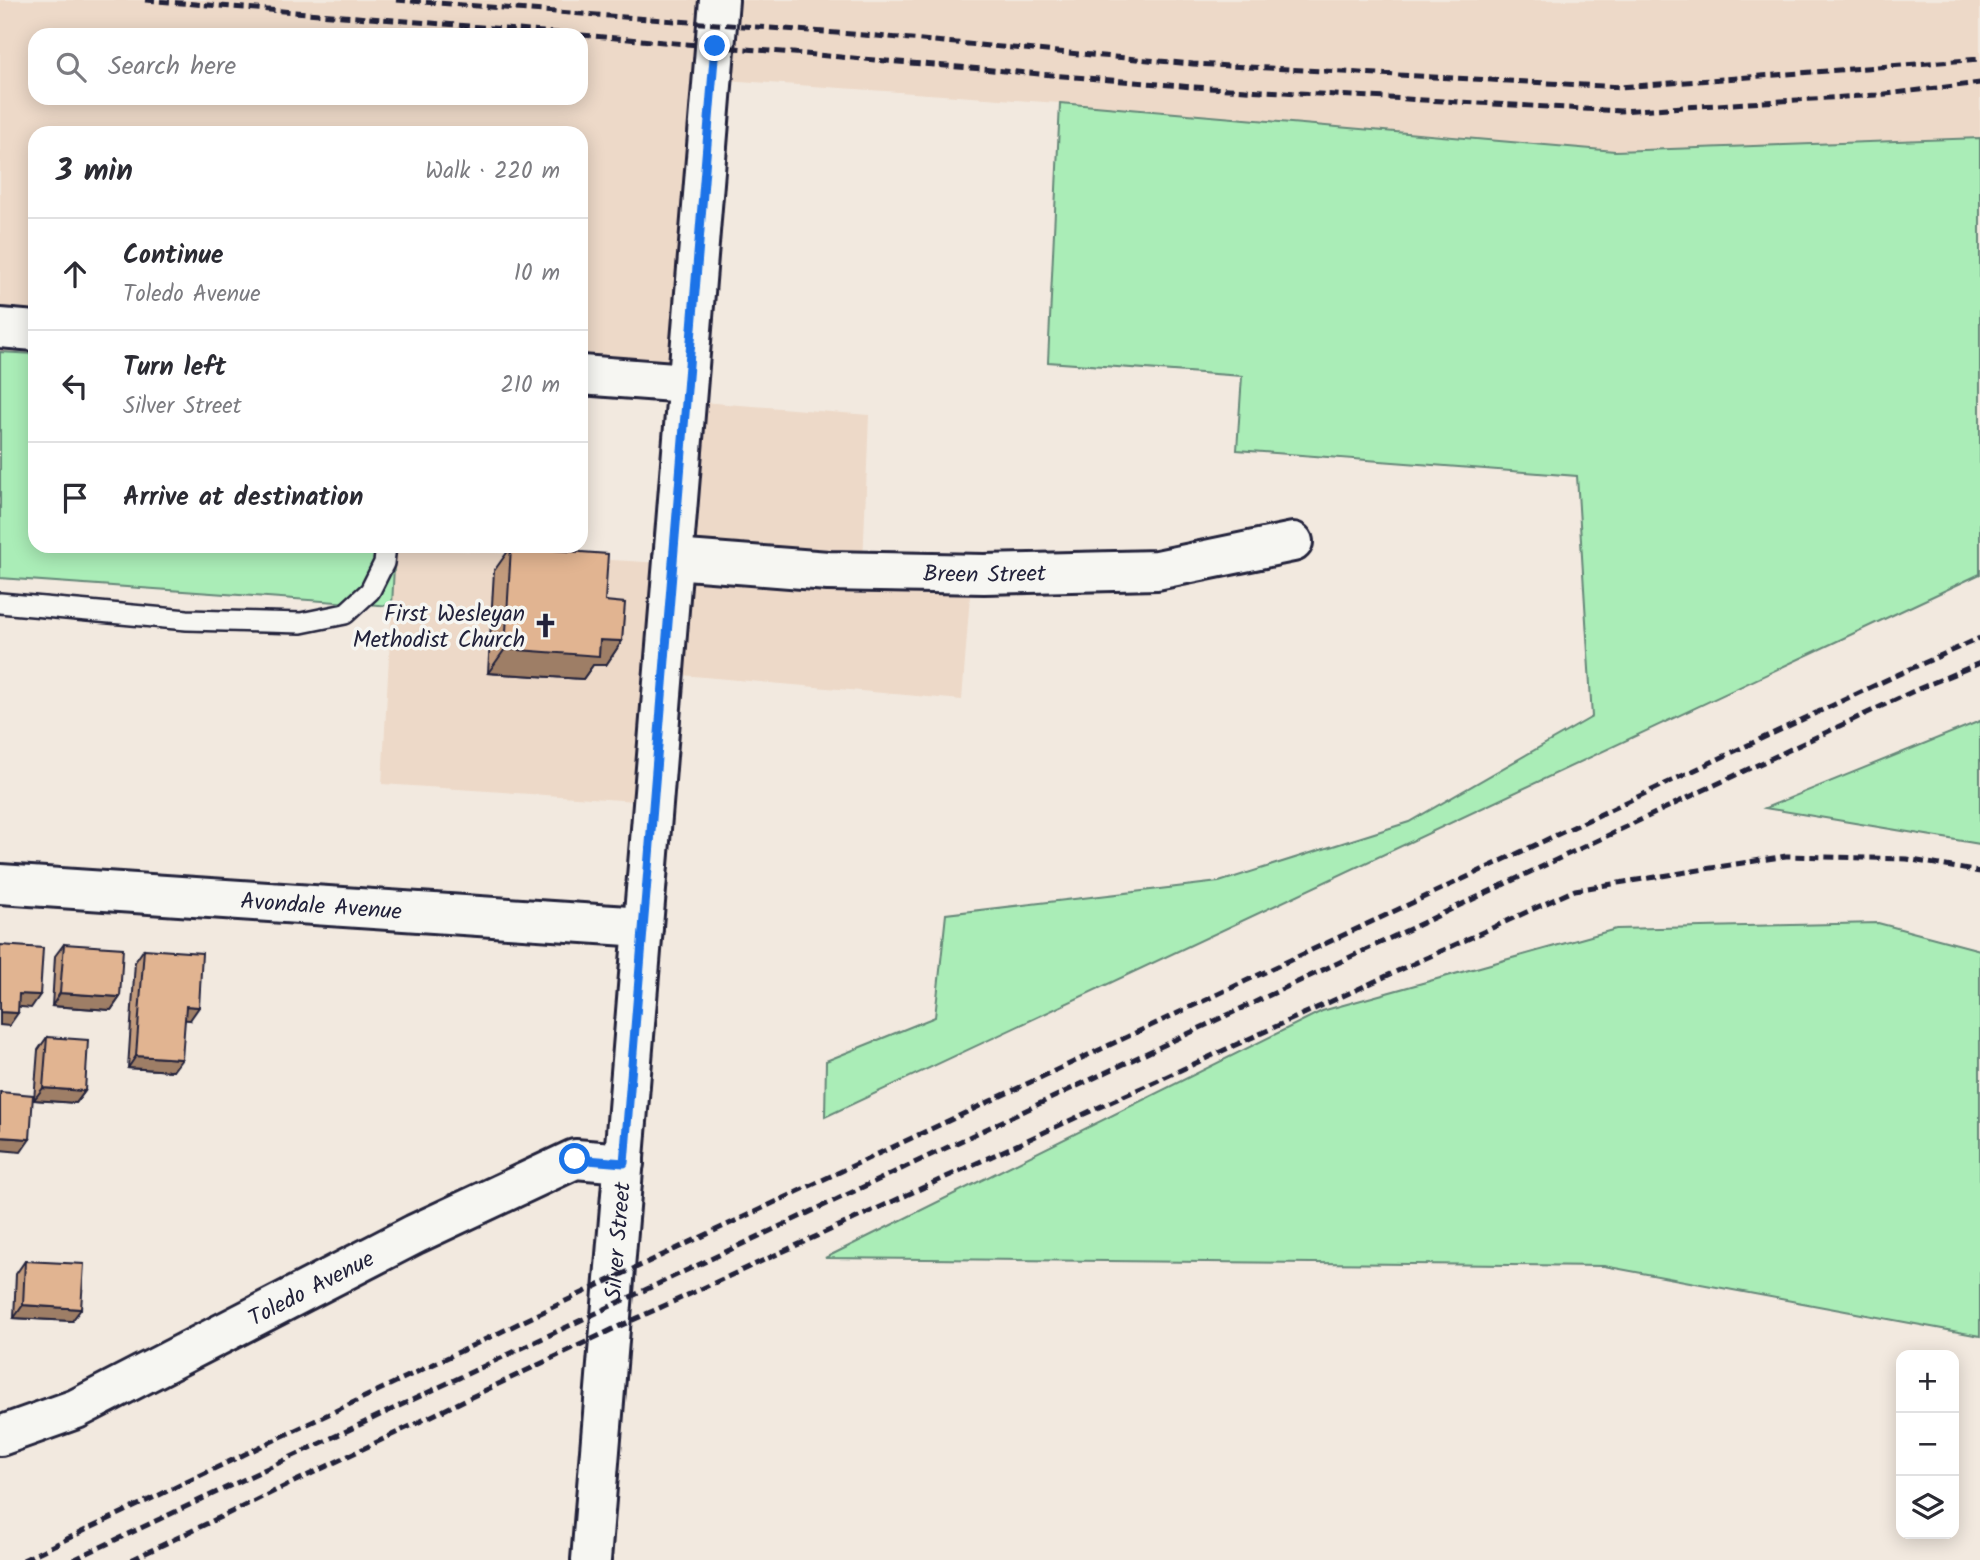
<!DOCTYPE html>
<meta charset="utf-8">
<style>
:root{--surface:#fff;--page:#f7f7f7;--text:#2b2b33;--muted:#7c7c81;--line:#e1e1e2}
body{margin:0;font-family:Kalam,sans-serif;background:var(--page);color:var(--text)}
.controls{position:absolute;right:21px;bottom:21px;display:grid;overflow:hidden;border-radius:14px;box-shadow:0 4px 18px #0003}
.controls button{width:63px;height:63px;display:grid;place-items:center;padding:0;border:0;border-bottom:2px solid var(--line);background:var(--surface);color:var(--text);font:35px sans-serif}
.stop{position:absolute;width:21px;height:21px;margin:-16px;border:5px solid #1a73e8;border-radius:50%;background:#fff}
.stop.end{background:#1a73e8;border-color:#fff;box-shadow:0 2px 7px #0008}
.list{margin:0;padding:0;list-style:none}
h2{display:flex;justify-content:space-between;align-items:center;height:91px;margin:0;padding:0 28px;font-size:30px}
h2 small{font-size:23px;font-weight:400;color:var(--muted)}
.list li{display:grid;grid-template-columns:46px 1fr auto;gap:21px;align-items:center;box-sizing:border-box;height:112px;padding:0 28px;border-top:2px solid var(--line)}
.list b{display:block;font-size:26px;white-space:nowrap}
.list p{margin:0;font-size:23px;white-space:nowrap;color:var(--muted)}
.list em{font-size:23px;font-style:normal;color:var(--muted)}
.icon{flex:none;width:38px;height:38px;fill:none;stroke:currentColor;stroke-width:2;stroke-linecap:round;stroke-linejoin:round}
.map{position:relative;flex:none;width:1980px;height:1560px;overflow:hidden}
.search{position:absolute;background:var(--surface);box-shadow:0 4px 18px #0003;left:28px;top:28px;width:560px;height:77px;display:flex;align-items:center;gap:18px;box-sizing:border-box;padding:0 24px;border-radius:21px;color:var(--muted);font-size:26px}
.panel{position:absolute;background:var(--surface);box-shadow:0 4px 18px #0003;left:28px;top:126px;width:560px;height:427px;border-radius:21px}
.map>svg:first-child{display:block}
.built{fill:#edd9c8;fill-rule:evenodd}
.green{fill:#aaedb7;stroke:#668879;stroke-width:2}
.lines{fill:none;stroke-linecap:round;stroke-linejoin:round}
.service-casing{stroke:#22223b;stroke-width:24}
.minor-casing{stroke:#22223b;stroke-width:44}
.service{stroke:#f6f6f2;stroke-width:19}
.minor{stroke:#f6f6f2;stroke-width:38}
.rail{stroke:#22223b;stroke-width:5;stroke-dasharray:10 5;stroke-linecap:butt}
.wall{fill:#c29b7d;stroke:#22223b;stroke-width:2}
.shaded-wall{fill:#9e7e66;stroke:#22223b;stroke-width:2}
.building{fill:#e1b491;stroke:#22223b;stroke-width:2}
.route{stroke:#1a73e8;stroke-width:9}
.labels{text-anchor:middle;stroke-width:7;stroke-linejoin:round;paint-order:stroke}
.street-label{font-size:23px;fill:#22223b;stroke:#f6f6f2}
.poi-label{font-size:23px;fill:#22223b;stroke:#f6f6f2;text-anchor:end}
</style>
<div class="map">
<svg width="1980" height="1560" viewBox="0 0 1980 1560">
<rect width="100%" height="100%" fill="#f2e9df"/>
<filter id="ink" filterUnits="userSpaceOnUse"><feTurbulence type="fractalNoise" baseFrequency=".0143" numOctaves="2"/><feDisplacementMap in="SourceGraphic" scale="14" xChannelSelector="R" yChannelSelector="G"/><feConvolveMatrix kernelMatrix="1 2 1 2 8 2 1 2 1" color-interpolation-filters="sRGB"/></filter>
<g filter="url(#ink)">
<!-- built -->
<path class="built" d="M 0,0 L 1980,0 L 1980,138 L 1615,151 L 1060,103 L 711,79 L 680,365 L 581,362 L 581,133 L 35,133 L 35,354 L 0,352 ZM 35,35 L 581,35 L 581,98 L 35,98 Z
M 676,400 L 869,415 L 863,564 L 972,569 L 962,700 L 659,673 L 651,802 L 382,784 L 395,547 L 662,563 Z"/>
<!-- green -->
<path class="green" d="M 1060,103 L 1615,151 L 1980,138 L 1980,574 L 825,1117 L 826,1061 L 935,1017 L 946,914 L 1219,882 L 1409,822 L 1592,717 L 1577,476 L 1237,450 L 1242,376 L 1048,362 Z
M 0,352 L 35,354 L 35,546 L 395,546 L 392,606 L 0,578 Z
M 1980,721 L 1980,844 L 1765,808 Z
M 1878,923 L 1980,950 L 1980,1336 L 1604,1266 L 825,1258 L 1322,1011 L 1616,929 Z"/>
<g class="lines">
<defs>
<path id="service" d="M 0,603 L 187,620 L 301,623 L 345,614 L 370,591 L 384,563 L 386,546"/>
<g id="minor">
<path d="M 0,328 L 35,331"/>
<path d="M 581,375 L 687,383"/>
<path id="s1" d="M 673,559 L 828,571 L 984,574 L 1157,570 L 1293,542"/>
<path id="s2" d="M 0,884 L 643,927"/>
<path id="s3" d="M 0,1436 L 76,1409 L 415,1234 L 575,1159 L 624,1163"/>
<path id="s4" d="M 591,1560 L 719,0"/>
</g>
</defs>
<!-- service casing -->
<use href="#service" class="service-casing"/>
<!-- minor casing -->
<use href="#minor" class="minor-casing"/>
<!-- service -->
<use href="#service" class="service"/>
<!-- minor -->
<use href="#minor" class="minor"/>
<!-- rail -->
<path class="rail" d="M 145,0 L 580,35
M 396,0 L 877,36 L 1193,64 L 1621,87 L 1980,59
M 581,35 L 1193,87 L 1620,111 L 1877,95 L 1980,83
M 23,1560 L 616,1277 L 1899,674 L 1980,638
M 73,1560 L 1918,689 L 1980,663
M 131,1560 L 611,1330 L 1575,890 L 1786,856 L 1907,859 L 1980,872"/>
</g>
<!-- wall -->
<path class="wall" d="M 511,547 L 605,601 L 622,641 L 606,665 L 593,665 L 583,679 L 488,673 L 494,571 Z
M 64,944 L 120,997 L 111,1010 L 52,1006 L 55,956 Z
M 144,949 L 190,1020 L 185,1019 L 173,1071 L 128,1068 L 135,962 Z
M 47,1037 L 85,1091 L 76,1103 L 34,1100 L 38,1050 Z
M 25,1261 L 72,1321 L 14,1318 L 16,1274 Z"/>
<!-- shaded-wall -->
<path class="shaded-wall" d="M 600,640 L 622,641 L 606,665 L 593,665 L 583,679 L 488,673 L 505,649 Z
M 60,993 L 120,997 L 111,1010 L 52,1006 Z
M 19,994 L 40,995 L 31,1008 L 11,1006 Z
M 186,1006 L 199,1007 L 190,1020 L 177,1019 Z
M 0,1012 L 18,1013 L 9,1026 L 0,1025 Z
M 136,1056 L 182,1059 L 173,1071 L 128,1068 Z
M 43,1088 L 85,1091 L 76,1103 L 34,1100 Z
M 0,1137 L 30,1139 L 21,1152 L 0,1150 Z
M 23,1305 L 81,1309 L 72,1321 L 14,1318 Z"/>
<!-- building -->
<path class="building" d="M 511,547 L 608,554 L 605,601 L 625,603 L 622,641 L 600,640 L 599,656 L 505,649 Z
M 64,944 L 123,948 L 120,997 L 60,993 Z
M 0,945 L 43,948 L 40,995 L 19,994 L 18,1013 L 0,1012 Z
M 144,949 L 202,953 L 199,1007 L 186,1006 L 182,1059 L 136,1056 Z
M 47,1037 L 88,1040 L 85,1091 L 43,1088 Z
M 0,1092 L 33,1095 L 30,1139 L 0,1137 Z
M 25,1261 L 84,1264 L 81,1309 L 23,1305 Z"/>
</g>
<g class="lines" filter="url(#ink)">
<!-- route -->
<path class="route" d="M 575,1159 L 624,1163 L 715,46"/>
</g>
<!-- icons -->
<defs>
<symbol id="church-bare" viewBox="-9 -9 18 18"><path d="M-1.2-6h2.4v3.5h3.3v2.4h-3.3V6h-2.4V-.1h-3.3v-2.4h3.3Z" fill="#22223b" stroke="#f6f6f2" stroke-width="2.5" paint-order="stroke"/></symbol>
</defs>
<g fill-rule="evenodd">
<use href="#church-bare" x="528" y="608" width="35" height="35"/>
</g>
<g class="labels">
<!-- street labels -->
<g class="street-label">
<text dy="8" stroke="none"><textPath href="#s1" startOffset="312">Breen Street</textPath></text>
<text dy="8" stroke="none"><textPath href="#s2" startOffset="322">Avondale Avenue</textPath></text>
<text dy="8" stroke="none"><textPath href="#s4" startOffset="320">Silver Street</textPath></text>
<text dy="8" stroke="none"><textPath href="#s3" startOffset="345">Toledo Avenue</textPath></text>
</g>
<!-- poi labels -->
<g class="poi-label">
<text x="525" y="621">First Wesleyan<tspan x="525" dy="26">Methodist Church</tspan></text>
</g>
</g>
</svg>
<div class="controls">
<button>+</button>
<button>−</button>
<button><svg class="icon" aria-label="layers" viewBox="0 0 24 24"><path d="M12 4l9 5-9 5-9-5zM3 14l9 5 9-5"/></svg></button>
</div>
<div class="stop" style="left:575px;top:1159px"></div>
<div class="stop end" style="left:715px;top:46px"></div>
<div class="search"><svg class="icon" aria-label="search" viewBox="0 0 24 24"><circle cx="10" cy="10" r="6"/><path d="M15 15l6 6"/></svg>Search here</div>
<section class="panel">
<h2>3 min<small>Walk · 220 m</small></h2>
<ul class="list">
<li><svg class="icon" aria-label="ahead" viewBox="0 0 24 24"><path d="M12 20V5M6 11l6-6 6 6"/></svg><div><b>Continue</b><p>Toledo Avenue</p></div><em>10 m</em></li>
<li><svg class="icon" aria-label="left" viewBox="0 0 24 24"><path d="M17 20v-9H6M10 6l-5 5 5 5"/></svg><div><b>Turn left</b><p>Silver Street</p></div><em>210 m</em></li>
<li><svg class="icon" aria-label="arrive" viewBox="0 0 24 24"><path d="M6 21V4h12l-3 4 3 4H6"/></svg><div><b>Arrive at destination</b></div></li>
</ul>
</section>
</div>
